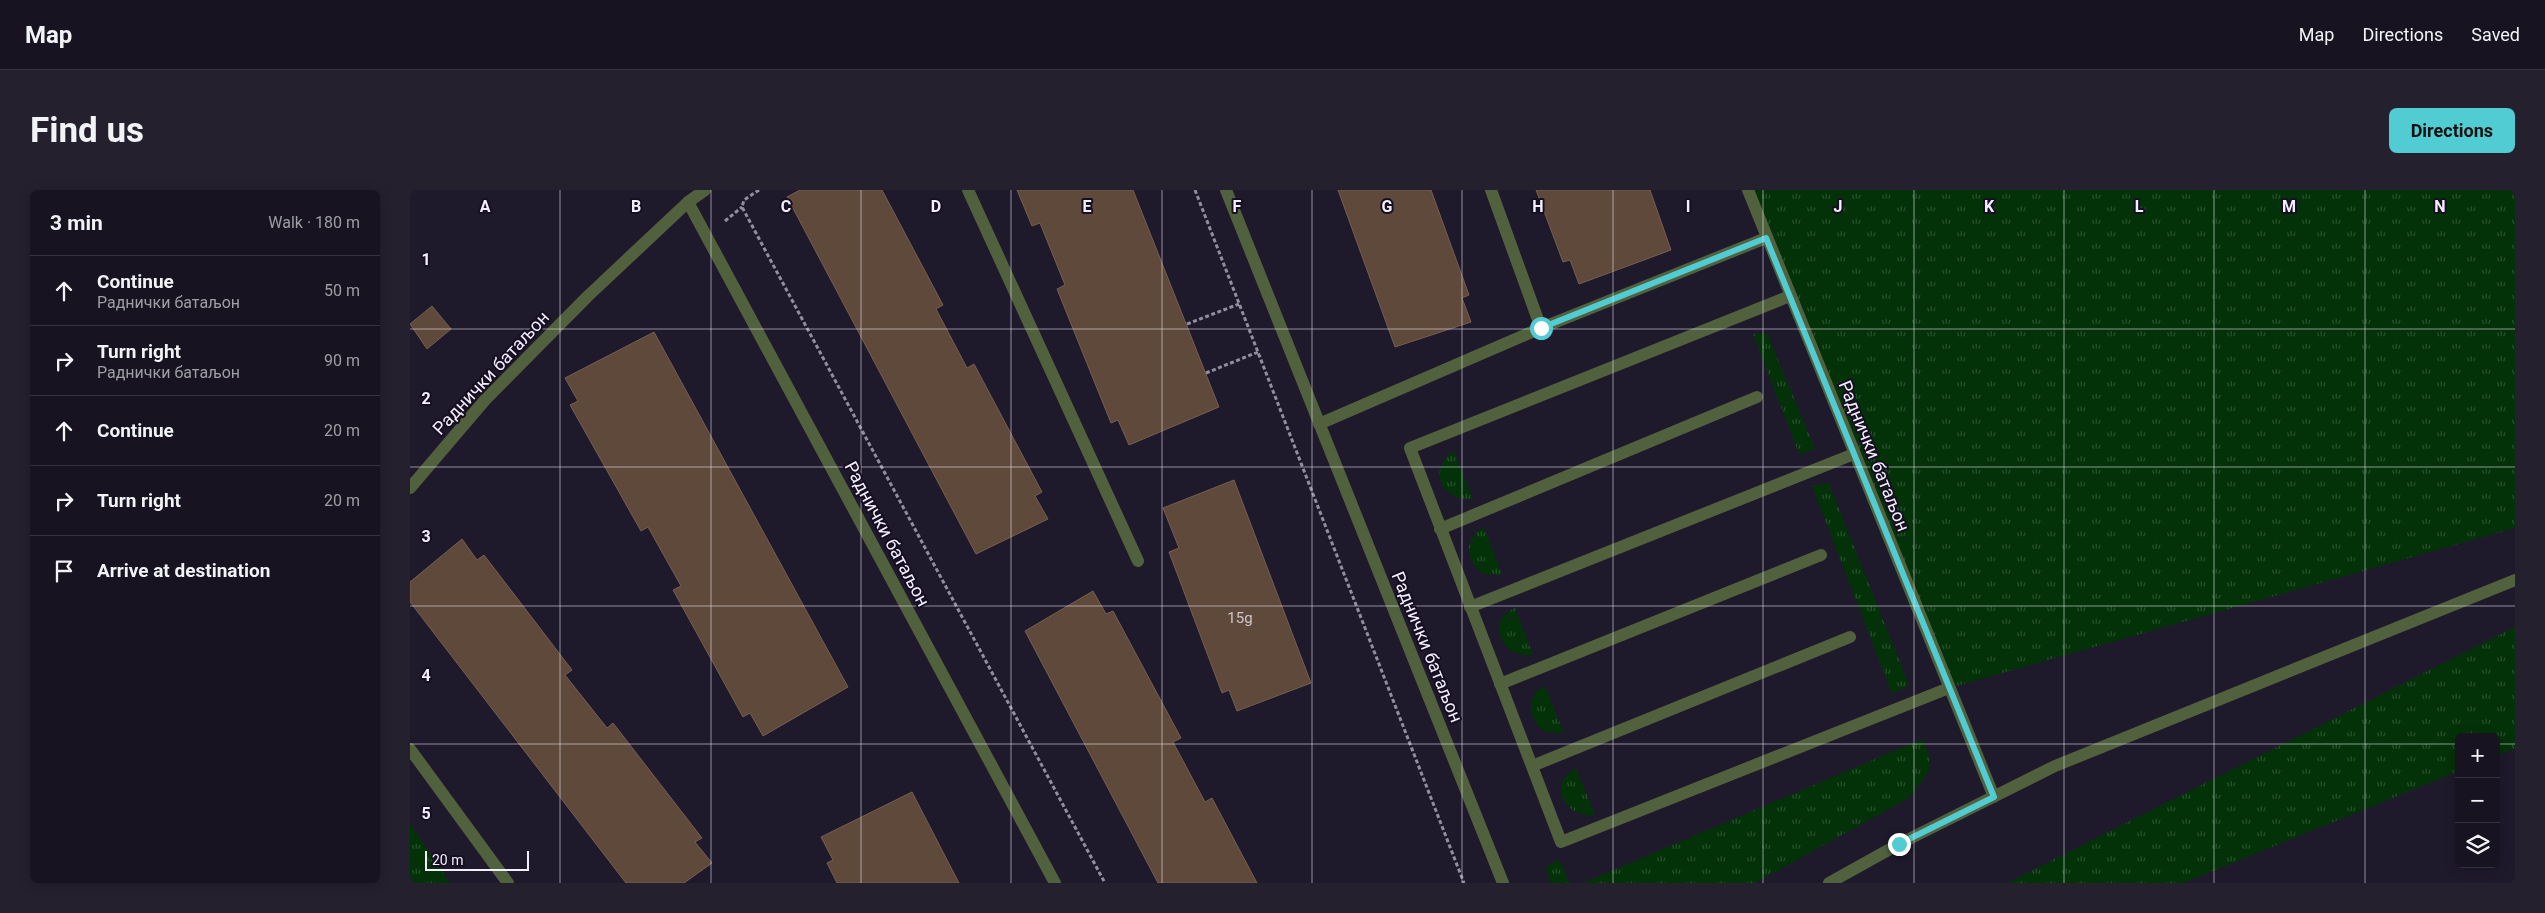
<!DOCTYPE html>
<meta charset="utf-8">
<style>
:root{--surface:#171321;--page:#24202e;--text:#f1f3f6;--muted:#9e9ea5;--line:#36323f;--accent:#51ccd2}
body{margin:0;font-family:Roboto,sans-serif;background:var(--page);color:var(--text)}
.controls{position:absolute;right:15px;bottom:15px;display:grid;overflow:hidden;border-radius:8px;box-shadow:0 2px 12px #0003}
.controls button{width:45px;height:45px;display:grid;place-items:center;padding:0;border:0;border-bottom:1px solid var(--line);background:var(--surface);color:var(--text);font:25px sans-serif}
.scale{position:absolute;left:15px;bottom:12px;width:104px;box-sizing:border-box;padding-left:5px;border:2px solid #f3effc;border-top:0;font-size:14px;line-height:18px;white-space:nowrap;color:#f3effc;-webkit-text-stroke:4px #160f22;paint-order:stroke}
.stop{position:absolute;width:15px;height:15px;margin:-11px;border:4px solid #51ccd2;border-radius:50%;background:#fff}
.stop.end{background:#51ccd2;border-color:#fff;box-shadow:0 1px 5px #0008}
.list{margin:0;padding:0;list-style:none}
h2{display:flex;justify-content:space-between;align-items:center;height:65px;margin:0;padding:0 20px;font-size:21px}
h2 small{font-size:16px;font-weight:400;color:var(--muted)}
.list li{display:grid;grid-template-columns:32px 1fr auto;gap:15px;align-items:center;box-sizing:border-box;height:70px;padding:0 20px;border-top:1px solid var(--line)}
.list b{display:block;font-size:19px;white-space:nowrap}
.list p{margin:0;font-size:16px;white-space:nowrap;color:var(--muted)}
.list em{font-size:16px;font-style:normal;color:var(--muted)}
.icon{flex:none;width:28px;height:28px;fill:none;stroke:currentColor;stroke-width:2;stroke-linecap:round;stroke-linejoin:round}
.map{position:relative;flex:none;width:2105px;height:693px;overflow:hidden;border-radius:8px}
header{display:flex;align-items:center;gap:30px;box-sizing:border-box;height:70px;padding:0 25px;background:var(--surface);border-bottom:1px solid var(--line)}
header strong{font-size:24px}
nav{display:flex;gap:28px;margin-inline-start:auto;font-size:18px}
.intro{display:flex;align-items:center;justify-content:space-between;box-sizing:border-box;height:120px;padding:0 30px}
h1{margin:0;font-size:35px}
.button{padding:12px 22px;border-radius:8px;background:var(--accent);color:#111;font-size:18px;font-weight:700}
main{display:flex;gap:30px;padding:0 30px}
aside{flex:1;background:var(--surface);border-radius:8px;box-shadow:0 2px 12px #0003}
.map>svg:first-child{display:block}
.grass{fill:url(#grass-tufts)}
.building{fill:#5e493a;stroke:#755f4f}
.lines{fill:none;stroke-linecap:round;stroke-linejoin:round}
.path{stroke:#938e9e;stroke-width:3;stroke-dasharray:4 2.5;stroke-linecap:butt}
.lane{stroke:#51613d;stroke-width:12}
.street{stroke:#51613d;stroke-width:12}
.route{stroke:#51ccd2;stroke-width:6}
.grid{fill:none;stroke:#f3effc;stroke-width:1;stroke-opacity:0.55}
.labels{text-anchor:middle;stroke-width:4;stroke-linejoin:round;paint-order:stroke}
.number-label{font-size:15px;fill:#cec6cc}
.street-label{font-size:18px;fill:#f3effc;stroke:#160f22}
.grid-label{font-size:16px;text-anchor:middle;font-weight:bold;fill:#f3effc;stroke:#160f22;stroke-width:4;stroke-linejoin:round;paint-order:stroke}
</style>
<header>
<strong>Map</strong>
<nav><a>Map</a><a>Directions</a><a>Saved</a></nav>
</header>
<div class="intro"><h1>Find us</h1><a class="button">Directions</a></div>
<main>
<aside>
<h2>3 min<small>Walk · 180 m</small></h2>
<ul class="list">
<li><svg class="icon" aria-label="ahead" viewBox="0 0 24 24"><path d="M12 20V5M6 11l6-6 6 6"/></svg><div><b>Continue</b><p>Раднички батаљон</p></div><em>50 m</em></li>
<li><svg class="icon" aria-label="right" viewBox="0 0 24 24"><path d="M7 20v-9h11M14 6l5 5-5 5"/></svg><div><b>Turn right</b><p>Раднички батаљон</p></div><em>90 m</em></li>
<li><svg class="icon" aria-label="ahead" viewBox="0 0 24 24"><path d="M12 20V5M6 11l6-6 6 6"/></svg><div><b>Continue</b></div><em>20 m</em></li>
<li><svg class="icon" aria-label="right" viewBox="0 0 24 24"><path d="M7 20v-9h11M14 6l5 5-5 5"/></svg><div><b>Turn right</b></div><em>20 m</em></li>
<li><svg class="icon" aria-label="arrive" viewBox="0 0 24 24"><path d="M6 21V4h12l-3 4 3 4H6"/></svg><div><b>Arrive at destination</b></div></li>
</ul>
</aside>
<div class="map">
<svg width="2105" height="693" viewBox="0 0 2105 693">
<defs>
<pattern id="grass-tufts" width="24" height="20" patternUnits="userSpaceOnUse" patternTransform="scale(1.25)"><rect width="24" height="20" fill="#033208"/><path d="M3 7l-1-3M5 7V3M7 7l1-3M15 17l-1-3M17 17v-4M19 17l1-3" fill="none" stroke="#28502d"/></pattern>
</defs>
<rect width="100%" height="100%" fill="#1f192c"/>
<!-- grass -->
<path class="grass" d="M 1338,0 L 2105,0 L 2105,338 L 1539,498 Z
M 1357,143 L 1405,259 L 1389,264 L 1343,144 Z
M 1044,261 L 1063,309 C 1032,312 1016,279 1044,261 Z
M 1419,293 L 1499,495 L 1482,504 L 1402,296 Z
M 1074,337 L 1092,385 L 1074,384 C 1056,372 1052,349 1074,337 Z
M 1105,418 L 1123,465 C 1092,468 1074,432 1105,418 Z
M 2105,437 L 2105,558 L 2086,566 L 2086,547 L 2049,547 L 2049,581 L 1773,693 L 1597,693 Z
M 1135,496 L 1154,543 L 1136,542 C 1118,531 1114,507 1135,496 Z
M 1512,549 L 1520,567 L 1519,582 L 1499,608 L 1345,693 L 1173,693 Z
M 1166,578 L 1185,625 C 1154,628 1137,594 1166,578 Z
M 0,633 L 40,693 L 0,693 Z
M 1149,670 L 1160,693 L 1141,693 L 1135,677 Z"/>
<!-- building -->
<path class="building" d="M 390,0 L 472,0 L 533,115 L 526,119 L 557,178 L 564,174 L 632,302 L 625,306 L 638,329 L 566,364 L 377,7 Z
M 607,0 L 723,0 L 809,217 L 719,255 L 708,230 L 701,233 L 647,99 L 655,95 L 630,33 L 622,36 Z
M 928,0 L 1021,0 L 1059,105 L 1052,108 L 1061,132 L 985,157 Z
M 1126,0 L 1240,0 L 1261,60 L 1169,94 L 1160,70 L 1153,72 Z
M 22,116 L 41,139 L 17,159 L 0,134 Z
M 244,142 L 438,497 L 353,546 L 340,523 L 333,527 L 263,400 L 271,396 L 238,337 L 231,341 L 160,215 L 168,211 L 155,188 Z
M 824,290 L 901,493 L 827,521 L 819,500 L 812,503 L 759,362 L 769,358 L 753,318 Z
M 52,349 L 67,370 L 74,365 L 162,480 L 155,485 L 197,538 L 203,533 L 292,648 L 285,652 L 302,673 L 274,693 L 216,693 L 0,412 L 0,392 Z
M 683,401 L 696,424 L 703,421 L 771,548 L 763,552 L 795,612 L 802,608 L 847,693 L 748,693 L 615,441 Z
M 502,602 L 549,693 L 427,693 L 417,673 L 423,670 L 411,647 Z"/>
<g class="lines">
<!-- path -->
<path class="path" d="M 349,0 L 334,10 L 332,17 L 695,693
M 785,0 L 1054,693
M 315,31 L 332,17
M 777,134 L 829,114
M 796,183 L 848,162"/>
<!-- lane -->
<path class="lane" d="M 558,0 L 728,371
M 816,0 L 1093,693
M 278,12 L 645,693
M 1380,106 L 1000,258 L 1151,652 L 1539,498
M 909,234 L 1131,138 L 1356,48
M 1030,339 L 1347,207
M 1060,417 L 1444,264
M 1090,494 L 1411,365
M 1122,576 L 1440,447"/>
<!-- street -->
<path class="street" d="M 1081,0 L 1131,138
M 1338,0 L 1584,607
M 0,298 L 75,210 L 178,106 L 278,12 L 295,0
M 0,559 L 98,693
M 1419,693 L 1489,654 L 1645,576 L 2105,390"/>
</g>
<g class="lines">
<!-- route -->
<path class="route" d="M 1131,138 L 1356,48 L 1584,607 L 1489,654"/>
</g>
<!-- grid -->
<path class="grid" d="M 150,0 L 150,693M 301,0 L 301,693M 451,0 L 451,693M 601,0 L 601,693M 752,0 L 752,693M 902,0 L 902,693M 1052,0 L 1052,693M 1203,0 L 1203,693M 1353,0 L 1353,693M 1504,0 L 1504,693M 1654,0 L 1654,693M 1804,0 L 1804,693M 1955,0 L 1955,693M 0,139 L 2105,139M 0,277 L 2105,277M 0,416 L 2105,416M 0,554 L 2049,554M 2086,554 L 2105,554"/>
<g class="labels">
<!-- number labels -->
<g class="number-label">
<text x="830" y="433">15g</text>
</g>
<!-- street labels -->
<g class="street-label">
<text transform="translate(81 183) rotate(-47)" y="6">Раднички батаљон</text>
<text transform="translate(1464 266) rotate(68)" y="6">Раднички батаљон</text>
<text transform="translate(477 344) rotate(62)" y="6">Раднички батаљон</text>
<text transform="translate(1017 457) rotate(68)" y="6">Раднички батаљон</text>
</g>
</g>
<g class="grid-label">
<text x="75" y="22">A</text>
<text x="226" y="22">B</text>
<text x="376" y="22">C</text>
<text x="526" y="22">D</text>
<text x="677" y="22">E</text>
<text x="827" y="22">F</text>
<text x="977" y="22">G</text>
<text x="1128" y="22">H</text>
<text x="1278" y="22">I</text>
<text x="1428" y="22">J</text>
<text x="1579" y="22">K</text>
<text x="1729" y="22">L</text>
<text x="1879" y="22">M</text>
<text x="2030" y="22">N</text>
<text x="16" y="75">1</text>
<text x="16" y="214">2</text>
<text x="16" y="352">3</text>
<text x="16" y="491">4</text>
<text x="16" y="629">5</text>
</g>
</svg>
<div class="controls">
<button>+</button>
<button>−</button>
<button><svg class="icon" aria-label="layers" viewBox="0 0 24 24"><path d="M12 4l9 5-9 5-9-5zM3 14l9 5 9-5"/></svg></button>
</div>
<div class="scale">20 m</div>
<div class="stop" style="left:1131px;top:138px"></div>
<div class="stop end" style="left:1489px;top:654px"></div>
</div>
</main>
